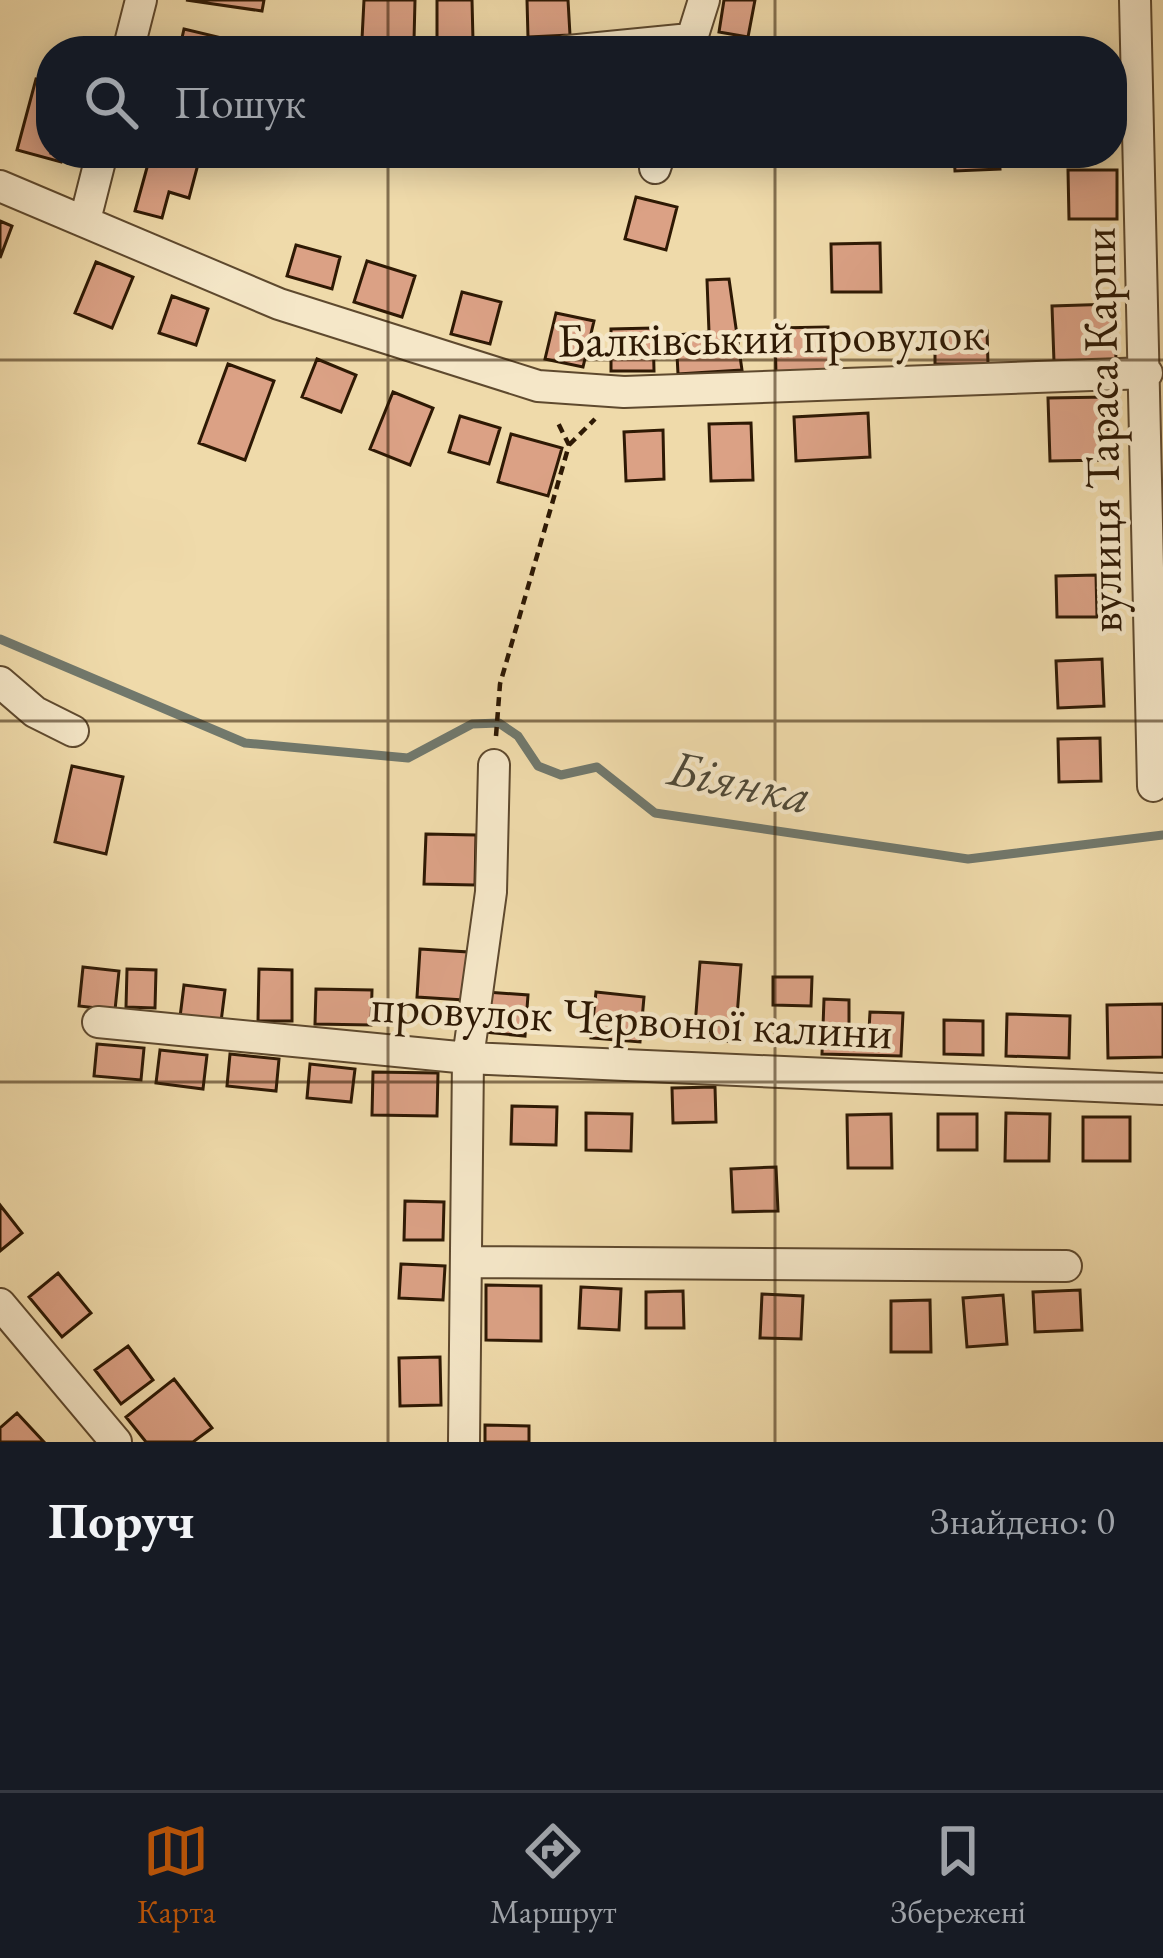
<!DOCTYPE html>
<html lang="uk">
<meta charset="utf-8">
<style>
:root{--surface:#171b24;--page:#20242c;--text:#f1f3f6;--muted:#9ea1a6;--line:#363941;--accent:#b45309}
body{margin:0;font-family:"EB Garamond",serif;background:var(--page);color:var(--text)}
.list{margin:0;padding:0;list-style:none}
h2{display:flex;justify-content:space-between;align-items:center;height:156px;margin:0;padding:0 48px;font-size:51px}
h2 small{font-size:39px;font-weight:400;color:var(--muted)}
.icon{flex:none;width:66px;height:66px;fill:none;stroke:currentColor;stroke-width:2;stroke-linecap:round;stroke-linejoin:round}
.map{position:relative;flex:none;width:1163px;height:1442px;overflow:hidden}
.search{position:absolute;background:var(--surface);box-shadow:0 6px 30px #0003;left:36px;right:36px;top:36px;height:132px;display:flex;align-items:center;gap:30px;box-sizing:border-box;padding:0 42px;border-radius:48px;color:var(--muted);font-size:45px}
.sheet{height:348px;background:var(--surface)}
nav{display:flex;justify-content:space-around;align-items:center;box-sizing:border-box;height:168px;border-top:3px solid var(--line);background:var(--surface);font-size:33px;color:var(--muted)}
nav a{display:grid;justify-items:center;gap:6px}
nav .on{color:var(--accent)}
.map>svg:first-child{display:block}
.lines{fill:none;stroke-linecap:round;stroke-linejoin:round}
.stream{stroke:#71786c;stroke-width:9}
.building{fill:#dba185;stroke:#2e1904;stroke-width:3}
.minor-casing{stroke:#5e492e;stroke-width:34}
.path{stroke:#2e1904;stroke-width:4.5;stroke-dasharray:9 6;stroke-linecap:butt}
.minor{stroke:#f5e7c8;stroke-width:30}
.grid{fill:none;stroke:#2e1904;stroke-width:3;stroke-opacity:0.55}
.labels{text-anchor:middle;stroke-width:9;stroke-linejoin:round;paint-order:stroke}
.street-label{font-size:48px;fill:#2e1904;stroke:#f5e7c8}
.water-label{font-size:51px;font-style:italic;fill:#4f4938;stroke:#f5e7c8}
</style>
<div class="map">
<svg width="1163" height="1442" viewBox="0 0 1163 1442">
<rect width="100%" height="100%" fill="#efdaaa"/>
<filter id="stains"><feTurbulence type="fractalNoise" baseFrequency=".00167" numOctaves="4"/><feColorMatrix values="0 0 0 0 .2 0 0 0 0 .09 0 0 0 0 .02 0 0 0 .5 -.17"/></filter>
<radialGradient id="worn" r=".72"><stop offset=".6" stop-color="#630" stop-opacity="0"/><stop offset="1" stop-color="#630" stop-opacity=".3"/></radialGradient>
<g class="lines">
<!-- stream -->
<path class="stream" d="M 0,639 L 245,743 L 408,758 L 472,724 L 499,723 L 518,736 L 538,766 L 561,775 L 597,767 L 655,813 L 968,859 L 1163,835"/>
</g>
<!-- building -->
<path class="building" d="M 186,0 L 264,0 L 262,11 Z
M 364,0 L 415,0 L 414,41 L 362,39 Z
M 437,0 L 472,0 L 473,41 L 437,42 Z
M 527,0 L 568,0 L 570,35 L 528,37 Z
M 724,0 L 755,0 L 748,37 L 719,32 Z
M 184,29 L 218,37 L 215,51 L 179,51 Z
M 36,79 L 51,83 L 51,153 L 63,153 L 61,162 L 17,150 Z
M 151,153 L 201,153 L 189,198 L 169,192 L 162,218 L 135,211 Z
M 954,153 L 999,153 L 1000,169 L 955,171 Z
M 1068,170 L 1117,170 L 1117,219 L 1069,219 Z
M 636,197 L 677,207 L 666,250 L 625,239 Z
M 0,221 L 12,226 L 0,258 Z
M 880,243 L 881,292 L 832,292 L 831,244 Z
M 296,245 L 340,257 L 332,289 L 287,276 Z
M 367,261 L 415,276 L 402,317 L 354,302 Z
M 96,262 L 133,277 L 112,328 L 75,313 Z
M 729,279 L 742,370 L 678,374 L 676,335 L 709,332 L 707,280 Z
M 462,292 L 501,302 L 490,344 L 451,334 Z
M 172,296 L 208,309 L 196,345 L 159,333 Z
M 1114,304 L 1116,360 L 1054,362 L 1052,306 Z
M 556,313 L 594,321 L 583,367 L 545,359 Z
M 828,327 L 829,375 L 776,376 L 775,328 Z
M 653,328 L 654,371 L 611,371 L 611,329 Z
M 987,331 L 988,364 L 935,364 L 935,332 Z
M 317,359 L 356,375 L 341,412 L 302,397 Z
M 228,364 L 274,381 L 245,460 L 199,443 Z
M 393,392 L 433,408 L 410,465 L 370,449 Z
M 1107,397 L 1109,460 L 1050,461 L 1048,398 Z
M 868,413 L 870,457 L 796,461 L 794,417 Z
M 460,416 L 500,428 L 489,464 L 449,452 Z
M 751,423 L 753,480 L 711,481 L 709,424 Z
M 663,430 L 664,479 L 626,481 L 624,432 Z
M 511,434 L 562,448 L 548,496 L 498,482 Z
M 1096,575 L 1097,617 L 1057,617 L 1056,576 Z
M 1102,659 L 1104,706 L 1058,708 L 1056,661 Z
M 1100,738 L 1101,781 L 1059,782 L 1058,739 Z
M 72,766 L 123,777 L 106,854 L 55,842 Z
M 426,834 L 476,835 L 475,885 L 424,884 Z
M 420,949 L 468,952 L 464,1000 L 417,997 Z
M 700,962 L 741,965 L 735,1042 L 694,1039 Z
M 83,967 L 119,971 L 115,1010 L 79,1006 Z
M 127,969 L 156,970 L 155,1008 L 126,1007 Z
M 259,969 L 292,970 L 292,1021 L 258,1021 Z
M 773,977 L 812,977 L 811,1006 L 773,1005 Z
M 184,985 L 225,990 L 221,1022 L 180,1017 Z
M 316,989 L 372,990 L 371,1025 L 315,1024 Z
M 486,992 L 528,995 L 525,1036 L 483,1032 Z
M 596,992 L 644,997 L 640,1042 L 591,1038 Z
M 824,999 L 849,1000 L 849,1030 L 869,1030 L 870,1012 L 903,1013 L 901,1056 L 822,1054 Z
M 1163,1004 L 1163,1057 L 1108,1058 L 1107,1005 Z
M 1007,1014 L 1070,1016 L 1069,1058 L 1006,1056 Z
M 944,1020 L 983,1021 L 983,1055 L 944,1054 Z
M 97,1044 L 144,1048 L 141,1080 L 94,1076 Z
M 160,1050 L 207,1055 L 203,1089 L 156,1083 Z
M 230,1054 L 279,1059 L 276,1091 L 227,1086 Z
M 310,1064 L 355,1069 L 351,1102 L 307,1098 Z
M 373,1072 L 438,1073 L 437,1116 L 372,1115 Z
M 715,1087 L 716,1122 L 673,1123 L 672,1088 Z
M 512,1106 L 557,1107 L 556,1145 L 511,1144 Z
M 586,1113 L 632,1114 L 631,1151 L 586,1150 Z
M 1006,1113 L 1050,1114 L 1049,1161 L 1005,1161 Z
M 891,1114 L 892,1168 L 848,1168 L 847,1115 Z
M 938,1114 L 977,1114 L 977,1150 L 938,1150 Z
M 1083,1117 L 1130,1117 L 1130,1161 L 1083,1161 Z
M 776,1167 L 778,1211 L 733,1212 L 731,1169 Z
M 405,1201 L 444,1202 L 443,1240 L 404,1240 Z
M 0,1205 L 22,1233 L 0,1251 Z
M 401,1264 L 445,1266 L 443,1300 L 399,1298 Z
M 58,1273 L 91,1313 L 62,1337 L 29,1297 Z
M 486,1285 L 541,1286 L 541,1341 L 486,1340 Z
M 581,1287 L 621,1289 L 619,1330 L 579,1328 Z
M 1080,1290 L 1082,1330 L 1035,1332 L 1033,1292 Z
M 683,1291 L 684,1328 L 646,1328 L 646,1292 Z
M 762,1294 L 803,1296 L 801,1339 L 760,1338 Z
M 1003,1295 L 1007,1344 L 967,1347 L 963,1298 Z
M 930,1300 L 931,1352 L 891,1352 L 891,1301 Z
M 128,1346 L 153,1380 L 121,1404 L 95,1370 Z
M 440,1357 L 441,1405 L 400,1406 L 399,1358 Z
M 174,1379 L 212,1428 L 193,1442 L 146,1442 L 126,1417 Z
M 17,1413 L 44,1442 L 0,1442 L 0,1428 Z
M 485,1425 L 529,1426 L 529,1442 L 485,1442 Z"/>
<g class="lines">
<defs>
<path id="minor" d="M 1135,0 L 1153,786
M 128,51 L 141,0
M 568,51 L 690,39
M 688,51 L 704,0
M 655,168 L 660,153
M 0,186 L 279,304 L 538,386 L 624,392 L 1147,373
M 85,220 L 102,153
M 0,682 L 35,712 L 73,731
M 98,1022 L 468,1058 L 1163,1089
M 469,1262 L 1066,1266
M 0,1304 L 116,1442
M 464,1442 L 468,1058 L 491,892 L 494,765"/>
</defs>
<!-- minor casing -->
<use href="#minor" class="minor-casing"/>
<!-- path -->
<path class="path" d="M 569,445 L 595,419
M 496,736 L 500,684 L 569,445 L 556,419"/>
<!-- minor -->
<use href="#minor" class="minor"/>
</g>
<!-- grid -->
<path class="grid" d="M 388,0 L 388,51M 775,0 L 775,51M 388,153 L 388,1442M 775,153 L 775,1442M 0,360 L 1163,360M 0,721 L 1163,721M 0,1082 L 1163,1082"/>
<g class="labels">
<!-- street labels -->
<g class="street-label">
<text transform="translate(771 336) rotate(-1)" y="17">Балківський провулок</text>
<text transform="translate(1101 430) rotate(-91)" y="17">вулиця Тараса Карпи</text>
<text transform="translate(632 1018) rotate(3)" y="17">провулок Червоної калини</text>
</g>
<!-- water labels -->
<g class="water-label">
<text transform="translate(740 781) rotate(12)" y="18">Біянка</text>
</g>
</g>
<rect width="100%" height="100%" filter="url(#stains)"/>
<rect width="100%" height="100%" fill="url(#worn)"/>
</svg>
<div class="search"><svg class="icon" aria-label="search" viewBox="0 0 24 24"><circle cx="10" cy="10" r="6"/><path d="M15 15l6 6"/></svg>Пошук</div>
</div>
<section class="sheet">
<h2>Поруч<small>Знайдено: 0</small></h2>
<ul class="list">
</ul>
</section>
<nav>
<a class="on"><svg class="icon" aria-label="map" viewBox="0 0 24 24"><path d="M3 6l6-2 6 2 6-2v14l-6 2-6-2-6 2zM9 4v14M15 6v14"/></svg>Карта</a>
<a><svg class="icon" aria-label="directions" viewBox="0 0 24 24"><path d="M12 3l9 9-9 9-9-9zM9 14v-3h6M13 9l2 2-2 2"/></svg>Маршрут</a>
<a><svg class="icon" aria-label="saved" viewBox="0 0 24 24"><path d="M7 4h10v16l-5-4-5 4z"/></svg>Збережені</a>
</nav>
